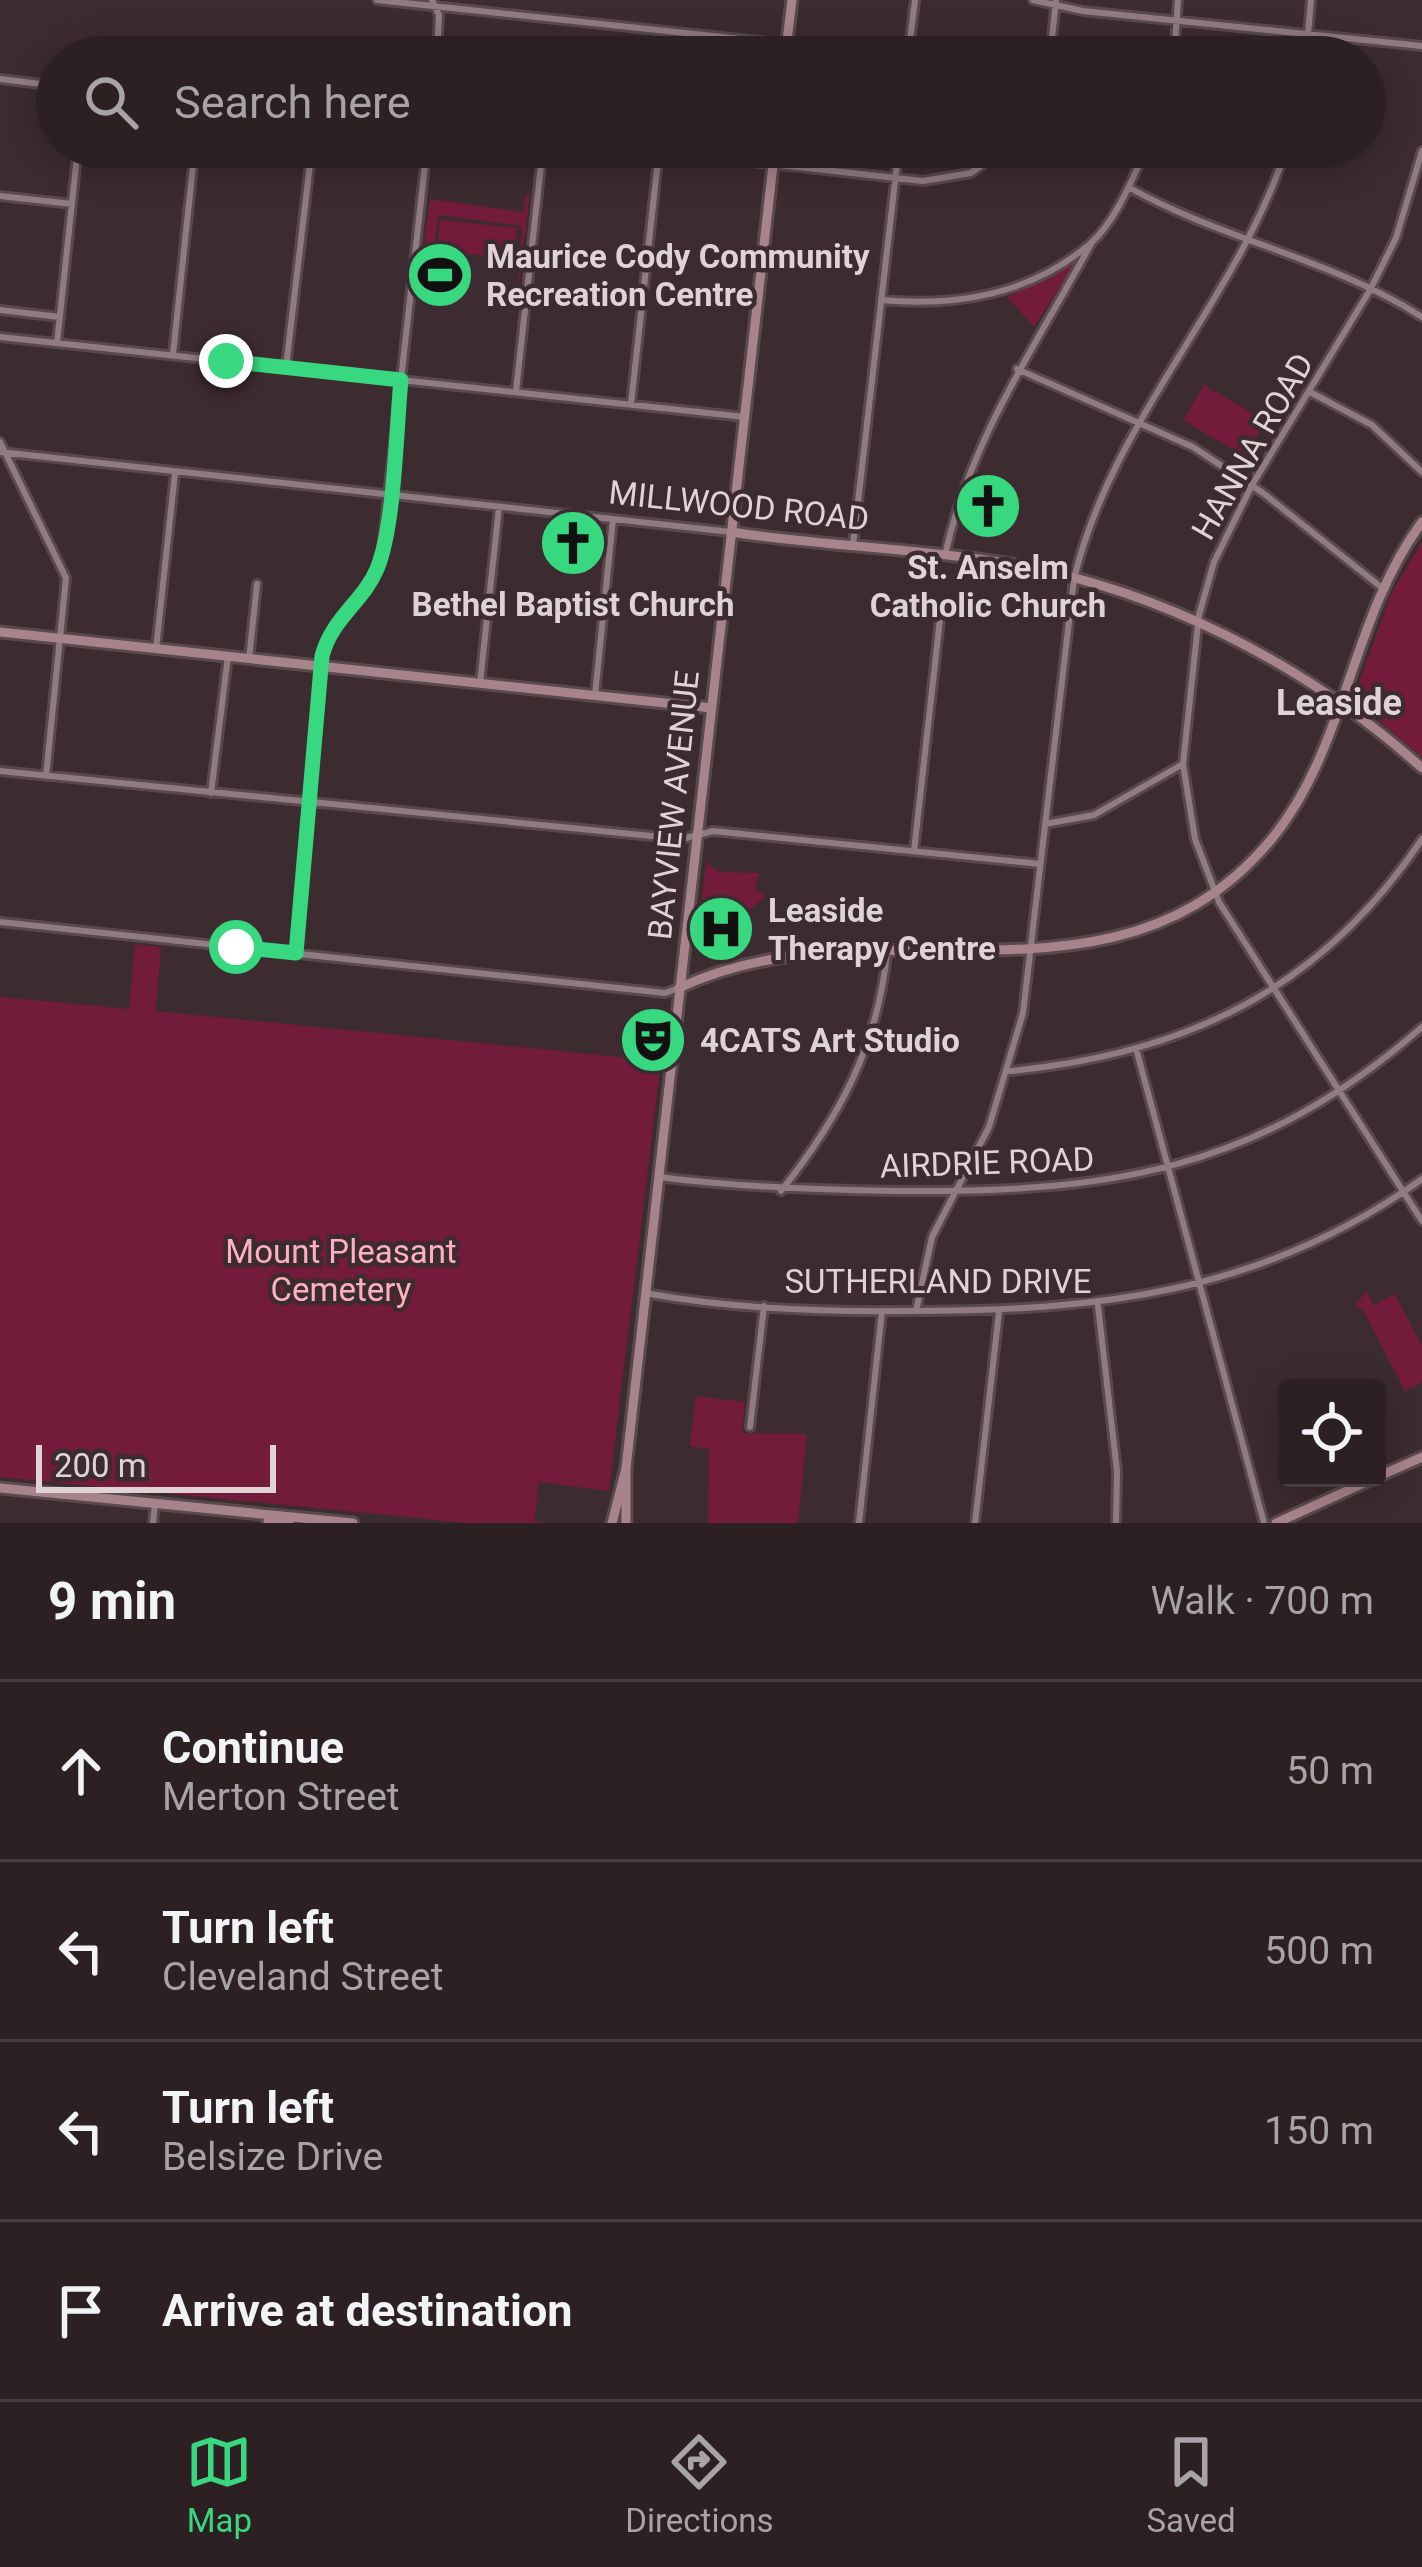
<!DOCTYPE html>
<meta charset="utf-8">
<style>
:root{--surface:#2d2023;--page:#35282b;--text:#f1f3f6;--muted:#a7a3a6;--line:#483e41;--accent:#37d880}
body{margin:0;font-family:Roboto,sans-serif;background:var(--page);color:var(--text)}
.controls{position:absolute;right:36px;bottom:36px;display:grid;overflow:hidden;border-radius:12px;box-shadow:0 6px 30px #0003}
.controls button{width:108px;height:108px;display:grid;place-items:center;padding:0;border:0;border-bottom:3px solid var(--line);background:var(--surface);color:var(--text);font:60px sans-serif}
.scale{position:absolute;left:36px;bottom:30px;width:240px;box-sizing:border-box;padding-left:12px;border:6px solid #dfd3d5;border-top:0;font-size:33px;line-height:42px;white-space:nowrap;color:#dfd3d5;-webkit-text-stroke:9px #3c2b2f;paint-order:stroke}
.stop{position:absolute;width:36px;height:36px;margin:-27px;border:9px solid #37d880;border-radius:50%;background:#fff}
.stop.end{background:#37d880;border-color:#fff;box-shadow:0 3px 12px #0008}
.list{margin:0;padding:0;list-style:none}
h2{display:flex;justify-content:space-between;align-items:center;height:156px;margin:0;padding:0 48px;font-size:51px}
h2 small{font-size:39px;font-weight:400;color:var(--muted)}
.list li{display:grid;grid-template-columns:78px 1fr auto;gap:36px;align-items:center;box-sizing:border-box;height:180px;padding:0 48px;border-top:3px solid var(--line)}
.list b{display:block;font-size:45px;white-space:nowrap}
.list p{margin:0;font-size:39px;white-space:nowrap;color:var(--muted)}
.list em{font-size:39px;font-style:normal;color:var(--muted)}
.icon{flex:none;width:66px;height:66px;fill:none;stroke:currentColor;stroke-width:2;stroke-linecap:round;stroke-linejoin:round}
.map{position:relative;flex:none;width:1422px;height:1523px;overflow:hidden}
.search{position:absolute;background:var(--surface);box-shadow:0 6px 30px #0003;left:36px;right:36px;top:36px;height:132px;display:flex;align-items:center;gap:30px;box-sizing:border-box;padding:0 42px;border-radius:66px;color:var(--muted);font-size:45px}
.sheet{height:876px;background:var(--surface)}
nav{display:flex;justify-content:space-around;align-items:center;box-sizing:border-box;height:168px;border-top:3px solid var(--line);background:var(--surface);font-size:33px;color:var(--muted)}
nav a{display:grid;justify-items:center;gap:6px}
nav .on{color:var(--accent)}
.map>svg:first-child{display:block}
.green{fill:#721b3a}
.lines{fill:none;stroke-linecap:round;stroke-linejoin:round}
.street-casing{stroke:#58494c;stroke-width:12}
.secondary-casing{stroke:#58494c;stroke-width:15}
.street{stroke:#907b80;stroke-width:6}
.secondary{stroke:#a7838b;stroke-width:9}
.route{stroke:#37d880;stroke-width:15}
.labels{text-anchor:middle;stroke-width:9;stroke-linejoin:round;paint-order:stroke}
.poi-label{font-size:33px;font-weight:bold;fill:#dfd3d5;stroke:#3c2b2f;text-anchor:start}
.street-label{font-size:33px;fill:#dfd3d5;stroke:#3c2b2f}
.park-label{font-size:33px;fill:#feb0c2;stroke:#3c2b2f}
.neighbourhood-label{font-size:36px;font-weight:bold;fill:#dfd3d5;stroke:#3c2b2f}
</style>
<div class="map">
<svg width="1422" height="1523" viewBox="0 0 1422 1523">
<rect width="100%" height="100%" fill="#3c2b2f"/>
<!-- green -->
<path class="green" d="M 526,195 L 530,195 L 513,327 L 522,226 L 439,215 L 434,246 L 424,241 L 430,199 L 523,212 Z
M 440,220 L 517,228 L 513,259 L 437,250 Z
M 1071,262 L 1072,268 L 1034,327 L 1007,297 Z
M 1204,385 L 1266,421 L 1245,457 L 1183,420 Z
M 1422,541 L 1422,757 L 1353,699 L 1391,594 Z
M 706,862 L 720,872 L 760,873 L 755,889 L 766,896 L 750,909 L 701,905 Z
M 135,944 L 161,947 L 156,1011 L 661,1061 L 609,1491 L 539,1482 L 534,1521 L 544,1523 L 467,1523 L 0,1477 L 0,997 L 129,1009 Z
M 1366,1291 L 1373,1305 L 1395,1294 L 1422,1346 L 1422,1382 L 1405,1391 L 1363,1310 L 1355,1306 Z
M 696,1396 L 745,1402 L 742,1433 L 807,1434 L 798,1523 L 708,1523 L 709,1449 L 690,1446 Z"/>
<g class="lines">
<defs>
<path id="street" d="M 377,0 L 787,44
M 432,0 L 439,15 L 437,57
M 1033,0 L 1083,11 L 1422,46
M 908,57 L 915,0
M 1050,57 L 1056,0
M 1174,57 L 1178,0
M 1306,57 L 1311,0
M 0,79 L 57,86
M 619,147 L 923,181 L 971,173 L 1007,147
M 1422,151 L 1396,238 L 1370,290 L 1252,485 L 1214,562 L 1199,615 L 1183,764 L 1195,839 L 1219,902 L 1422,1221
M 1130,188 C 1223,240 1332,259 1422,317
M 0,196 L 72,204
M 881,300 C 956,307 1032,294 1091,243 C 1116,221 1133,177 1147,147
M 0,310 L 60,317
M 0,337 L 745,417
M 57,343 L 78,147
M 173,354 L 195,147
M 286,367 L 312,147
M 1017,369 L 1193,447 L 1263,493 L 1381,587
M 516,391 L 543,147
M 1310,392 L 1372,425 L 1422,472
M 631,404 L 659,151
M 0,442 L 66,578 L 46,776
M 0,452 L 731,532
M 853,545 L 899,147
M 945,555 C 971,437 1036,346 1092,242
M 156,649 L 175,473
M 249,659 L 257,584
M 480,683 L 499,507
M 595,695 L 613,519
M 0,771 L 682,839 L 713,831 L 1040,864
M 211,793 L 228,656
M 1045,824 L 1094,815 L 1183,764
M 914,851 L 940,619
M 0,922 L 665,993 L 679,988
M 296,953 L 322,656 C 332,615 367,597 381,559 L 427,147
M 1137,1052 L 1264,1523
M 1010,1071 C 1186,1054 1322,989 1422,839
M 658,1177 C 738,1187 815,1190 896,1191 C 1109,1193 1256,1172 1422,1027
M 781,1191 C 839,1118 878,1046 887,952
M 645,1293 C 731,1309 822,1312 909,1311 C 1099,1311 1263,1293 1422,1179
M 1098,1306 L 1117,1471 L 1116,1523
M 916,1311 L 932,1237 L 989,1127 L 1023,1013 L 1074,579 C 1112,419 1237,302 1287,147
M 750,1427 L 764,1306
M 153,1523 L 155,1503
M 859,1523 L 882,1311
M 975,1523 L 999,1312"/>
<path id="secondary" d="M 785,57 L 792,0
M 731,532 C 822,546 915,548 1006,563 C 1158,588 1307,665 1422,768
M 0,632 L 712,708
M 679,988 C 875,895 1112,1029 1270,841 C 1347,749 1350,619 1422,522
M 1377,1477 L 1422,1457
M 0,1488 L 353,1523
M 268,1521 L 289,1523
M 612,1523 L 626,1468 L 775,147
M 626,1523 L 626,1469
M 1276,1523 L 1375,1478"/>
</defs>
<!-- street casing -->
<use href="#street" class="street-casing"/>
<!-- secondary casing -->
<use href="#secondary" class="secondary-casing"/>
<!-- street -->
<use href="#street" class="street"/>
<!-- secondary -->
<use href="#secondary" class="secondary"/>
</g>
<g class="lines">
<!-- route -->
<path class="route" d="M 226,361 L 401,380 C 396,430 395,525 377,569 C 363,602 332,618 322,656 L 296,953 L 236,947"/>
</g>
<!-- icons -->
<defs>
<symbol id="stadium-disc" viewBox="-11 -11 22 22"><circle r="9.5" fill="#37d880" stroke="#3c2b2f"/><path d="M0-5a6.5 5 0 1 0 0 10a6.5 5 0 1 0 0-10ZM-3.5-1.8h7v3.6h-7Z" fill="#111"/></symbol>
<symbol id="church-disc" viewBox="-11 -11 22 22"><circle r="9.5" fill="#37d880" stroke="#3c2b2f"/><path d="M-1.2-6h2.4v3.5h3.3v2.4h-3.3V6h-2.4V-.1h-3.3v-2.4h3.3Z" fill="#111"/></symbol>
<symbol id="hospital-disc" viewBox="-11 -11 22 22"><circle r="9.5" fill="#37d880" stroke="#3c2b2f"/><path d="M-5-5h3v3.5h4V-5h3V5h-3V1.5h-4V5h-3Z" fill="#111"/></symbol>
<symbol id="theatre-disc" viewBox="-11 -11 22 22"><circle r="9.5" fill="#37d880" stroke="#3c2b2f"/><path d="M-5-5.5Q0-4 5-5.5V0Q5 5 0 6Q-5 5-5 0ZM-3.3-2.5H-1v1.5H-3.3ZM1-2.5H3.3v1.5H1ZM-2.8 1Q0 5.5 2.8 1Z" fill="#111"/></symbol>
</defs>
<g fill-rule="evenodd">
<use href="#stadium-disc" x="402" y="237" width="76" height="76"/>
<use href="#church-disc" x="950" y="468" width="76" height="76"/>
<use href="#church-disc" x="535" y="505" width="76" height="76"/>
<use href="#hospital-disc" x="683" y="891" width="76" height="76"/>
<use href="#theatre-disc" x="615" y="1002" width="76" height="76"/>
</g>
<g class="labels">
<!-- poi labels -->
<g class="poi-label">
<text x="486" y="268">Maurice Cody Community<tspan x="486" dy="38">Recreation Centre</tspan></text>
<text x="988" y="579" text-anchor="middle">St. Anselm<tspan x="988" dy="38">Catholic Church</tspan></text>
<text x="573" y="616" text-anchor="middle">Bethel Baptist Church</text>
<text x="768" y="922">Leaside<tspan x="768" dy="38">Therapy Centre</tspan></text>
<text x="700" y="1052">4CATS Art Studio</text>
</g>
<!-- street labels -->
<g class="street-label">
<text transform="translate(1252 446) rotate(-60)" y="12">HANNA ROAD</text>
<text transform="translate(739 505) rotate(6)" y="12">MILLWOOD ROAD</text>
<text transform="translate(673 805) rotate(-84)" y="12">BAYVIEW AVENUE</text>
<text transform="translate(987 1162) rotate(-2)" y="12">AIRDRIE ROAD</text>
<text x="938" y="1293">SUTHERLAND DRIVE</text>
</g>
<!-- park labels -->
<g class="park-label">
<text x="341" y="1263">Mount Pleasant<tspan x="341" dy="38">Cemetery</tspan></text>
</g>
<!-- neighbourhood labels -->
<g class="neighbourhood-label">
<text x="1339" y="715">Leaside</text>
</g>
</g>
</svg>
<div class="controls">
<button><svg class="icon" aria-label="locate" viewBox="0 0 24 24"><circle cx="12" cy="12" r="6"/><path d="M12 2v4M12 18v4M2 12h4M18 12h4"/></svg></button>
</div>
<div class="scale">200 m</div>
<div class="stop" style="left:236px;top:947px"></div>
<div class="stop end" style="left:226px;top:361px"></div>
<div class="search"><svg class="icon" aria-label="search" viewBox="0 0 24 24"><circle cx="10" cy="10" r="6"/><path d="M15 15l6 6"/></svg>Search here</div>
</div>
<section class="sheet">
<h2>9 min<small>Walk · 700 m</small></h2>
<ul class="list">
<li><svg class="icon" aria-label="ahead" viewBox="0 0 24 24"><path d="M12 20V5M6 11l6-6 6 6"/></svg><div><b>Continue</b><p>Merton Street</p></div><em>50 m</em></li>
<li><svg class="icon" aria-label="left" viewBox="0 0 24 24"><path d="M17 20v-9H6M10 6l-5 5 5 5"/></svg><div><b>Turn left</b><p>Cleveland Street</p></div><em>500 m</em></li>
<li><svg class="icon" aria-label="left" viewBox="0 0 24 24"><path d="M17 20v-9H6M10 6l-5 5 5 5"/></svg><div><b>Turn left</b><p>Belsize Drive</p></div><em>150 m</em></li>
<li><svg class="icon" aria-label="arrive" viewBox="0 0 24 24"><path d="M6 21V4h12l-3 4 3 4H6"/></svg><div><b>Arrive at destination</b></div></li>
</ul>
</section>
<nav>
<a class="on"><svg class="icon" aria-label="map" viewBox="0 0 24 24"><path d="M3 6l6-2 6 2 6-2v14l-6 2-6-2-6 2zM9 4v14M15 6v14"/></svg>Map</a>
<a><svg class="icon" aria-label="directions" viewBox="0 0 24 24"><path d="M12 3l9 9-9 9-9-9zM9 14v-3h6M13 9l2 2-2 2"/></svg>Directions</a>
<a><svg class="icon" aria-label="saved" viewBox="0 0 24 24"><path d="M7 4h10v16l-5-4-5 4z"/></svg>Saved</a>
</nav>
